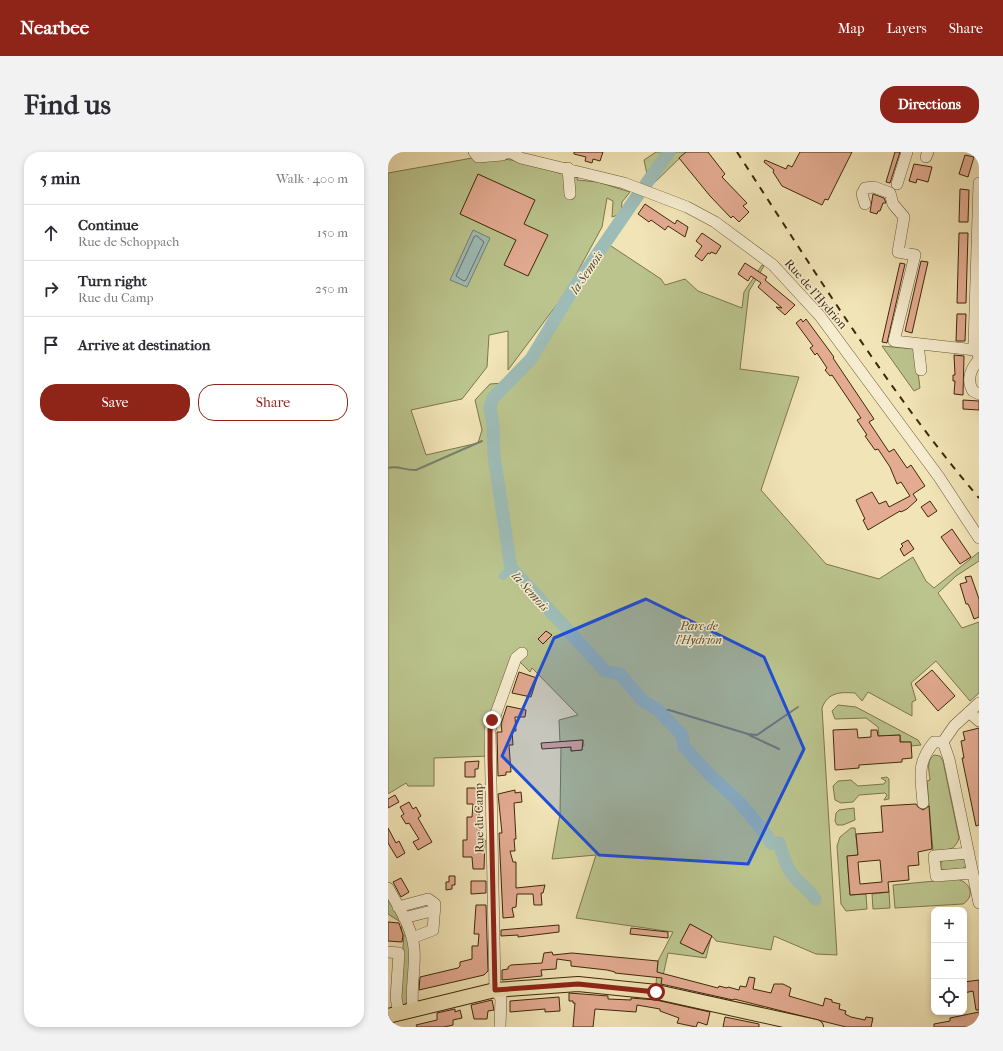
<!DOCTYPE html>
<meta charset="utf-8">
<style>
:root{--surface:#fff;--page:#f2f2f3;--text:#2b2b33;--muted:#7c7c81;--line:#e1e1e2;--accent:#8f2418}
body{margin:0;font-family:"IM FELL French Canon",serif;background:var(--page);color:var(--text)}
.controls{position:absolute;right:12px;bottom:12px;display:grid;overflow:hidden;border-radius:8px;box-shadow:0 2px 6px #0003}
.controls button{width:36px;height:36px;display:grid;place-items:center;padding:0;border:0;border-bottom:1px solid var(--line);background:var(--surface);color:var(--text);font:20px sans-serif}
.stop{position:absolute;width:12px;height:12px;margin:-9px;border:3px solid #8f2418;border-radius:50%;background:#fff}
.stop.end{background:#8f2418;border-color:#fff;box-shadow:0 1px 4px #0008}
.list{margin:0;padding:0;list-style:none}
h2{display:flex;justify-content:space-between;align-items:center;height:52px;margin:0;padding:0 16px;font-size:17px}
h2 small{font-size:13px;font-weight:400;color:var(--muted)}
.list li{display:grid;grid-template-columns:26px 1fr auto;gap:12px;align-items:center;box-sizing:border-box;height:56px;padding:0 16px;border-top:1px solid var(--line)}
.list b{display:block;font-size:15px;white-space:nowrap}
.list p{margin:0;font-size:13px;white-space:nowrap;color:var(--muted)}
.list em{font-size:13px;font-style:normal;color:var(--muted)}
.actions{display:flex;gap:8px;padding:12px 16px}
.actions a{flex:1;padding:9px 0;border:1px solid var(--accent);border-radius:16px;text-align:center;font-size:14px;color:var(--accent)}
.actions .main{background:var(--accent);color:#fff}
.icon{flex:none;width:22px;height:22px;fill:none;stroke:currentColor;stroke-width:2;stroke-linecap:round;stroke-linejoin:round}
.map{position:relative;flex:none;width:591px;height:875px;overflow:hidden;border-radius:16px}
header{display:flex;align-items:center;gap:24px;box-sizing:border-box;height:56px;padding:0 20px;background:var(--accent);color:#fff}
header strong{font-size:19px}
nav{display:flex;gap:22px;margin-inline-start:auto;font-size:14px}
.intro{display:flex;align-items:center;justify-content:space-between;box-sizing:border-box;height:96px;padding:0 24px}
h1{margin:0;font-size:28px}
.button{padding:10px 18px;border-radius:16px;background:var(--accent);color:#fff;font-size:14px;font-weight:700}
main{display:flex;gap:24px;padding:0 24px}
aside{flex:1;background:var(--surface);border-radius:16px;box-shadow:0 2px 6px #0003}
.map>svg:first-child{display:block}
.green{fill:#bbc48d;stroke:#7d764b}
.water{fill:#9ebcb7;stroke:#788171}
.lines{fill:none;stroke-linecap:round;stroke-linejoin:round}
.shore{stroke:#6e7260;stroke-width:1}
.stream{stroke:#788171;stroke-width:2}
.canal{stroke:#9ebcb7;stroke-width:8}
.river{stroke:#9ebcb7;stroke-width:13}
.building{fill:#e3ab92;stroke:#3f2809;fill-rule:evenodd}
.minor-casing{stroke:#6c5734;stroke-width:12}
.major-casing{stroke:#3f2809;stroke-width:16}
.minor{stroke:#f6edd0;stroke-width:11}
.major{stroke:#f1e4b6;stroke-width:14}
.rail{stroke:#3f2809;stroke-width:2;stroke-dasharray:7 7;stroke-linecap:butt}
.route{stroke:#8f2418;stroke-width:5}
.marked{fill:#1d4ed8;fill-opacity:0.2;stroke:#1d4ed8;stroke-width:3;stroke-linejoin:round}
.labels{text-anchor:middle;stroke-width:3;stroke-linejoin:round;paint-order:stroke}
.street-label{font-size:12px;fill:#3f2809;stroke:#f6edd0}
.park-label{font-size:12px;font-style:italic;fill:#5e4f2a;stroke:#f6edd0}
.water-label{font-size:13px;font-style:italic;fill:#574d34;stroke:#f6edd0}
</style>
<header>
<strong>Nearbee</strong>
<nav><a>Map</a><a>Layers</a><a>Share</a></nav>
</header>
<div class="intro"><h1>Find us</h1><a class="button">Directions</a></div>
<main>
<aside>
<h2>5 min<small>Walk · 400 m</small></h2>
<ul class="list">
<li><svg class="icon" aria-label="ahead" viewBox="0 0 24 24"><path d="M12 20V5M6 11l6-6 6 6"/></svg><div><b>Continue</b><p>Rue de Schoppach</p></div><em>150 m</em></li>
<li><svg class="icon" aria-label="right" viewBox="0 0 24 24"><path d="M7 20v-9h11M14 6l5 5-5 5"/></svg><div><b>Turn right</b><p>Rue du Camp</p></div><em>250 m</em></li>
<li><svg class="icon" aria-label="arrive" viewBox="0 0 24 24"><path d="M6 21V4h12l-3 4 3 4H6"/></svg><div><b>Arrive at destination</b></div></li>
</ul>
<div class="actions"><a class="main">Save</a><a>Share</a></div>
</aside>
<div class="map">
<svg width="591" height="875" viewBox="0 0 591 875">
<rect width="100%" height="100%" fill="#f1e4b6"/>
<filter id="stains"><feTurbulence type="fractalNoise" baseFrequency=".005" numOctaves="4"/><feColorMatrix values="0 0 0 0 .2 0 0 0 0 .09 0 0 0 0 .02 0 0 0 .5 -.17"/></filter>
<radialGradient id="worn" r=".72"><stop offset=".6" stop-color="#630" stop-opacity="0"/><stop offset="1" stop-color="#630" stop-opacity=".3"/></radialGradient>
<!-- green -->
<path class="green" d="M 268,0 L 298,0 L 264,33 L 261,32 L 256,8 Z
M 90,5 L 124,8 L 190,26 L 189,28 L 210,30 L 242,40 L 234,50 L 233,62 L 224,65 L 225,49 L 219,46 L 214,75 L 179,139 L 120,218 L 120,179 L 101,183 L 99,215 L 74,247 L 23,258 L 38,303 L 90,291 L 94,278 L 87,248 L 102,232 L 116,231 L 134,213 L 214,88 L 273,127 L 277,133 L 297,127 L 310,139 L 354,156 L 356,140 L 374,113 L 376,114 L 361,139 L 352,217 L 411,225 L 373,338 L 438,412 L 491,427 L 525,405 L 538,429 L 546,436 L 591,400 L 591,409 L 568,424 L 550,441 L 574,476 L 591,470 L 591,541 L 582,549 L 548,509 L 523,531 L 528,548 L 524,550 L 524,564 L 480,540 L 474,549 L 467,541 C 452,540 440,540 434,556 L 449,803 L 428,802 L 386,784 L 383,798 L 328,789 L 326,786 L 302,772 L 293,791 L 315,802 L 323,785 L 318,806 L 280,801 L 273,833 L 268,832 L 270,809 L 285,780 L 188,766 L 208,703 L 164,707 L 172,662 L 173,595 L 183,595 L 183,599 L 194,598 L 194,594 L 196,594 L 195,588 L 172,590 L 171,568 L 190,563 L 144,516 L 142,520 L 129,507 L 105,568 L 102,604 L 46,606 L 46,634 L 20,634 L 18,631 L 0,642 L 0,21 Z
M 494,194 L 527,197 L 532,236 L 526,239 Z
M 450,553 L 468,555 L 530,588 L 533,593 L 523,594 L 522,590 L 513,590 L 512,583 L 491,584 L 490,575 L 478,566 L 447,567 L 444,559 Z
M 546,603 L 552,604 L 555,609 L 571,686 C 567,700 557,698 545,699 L 539,629 L 542,628 C 541,618 538,609 546,603 Z
M 499,625 L 501,627 L 501,647 L 496,648 L 499,643 L 497,641 L 471,643 L 465,650 L 453,651 L 447,648 L 445,634 L 450,629 L 463,628 L 470,634 L 496,632 L 498,629 L 493,626 Z
M 466,656 L 467,668 L 455,673 L 449,673 L 447,669 L 448,661 L 451,658 Z
M 463,676 L 467,676 L 470,703 L 459,704 L 462,743 L 478,742 L 479,757 L 458,759 L 453,752 L 449,694 L 452,685 Z
M 577,707 L 578,714 L 574,717 L 553,718 L 553,708 Z
M 568,727 C 582,729 588,744 575,752 L 507,756 L 505,733 Z
M 501,740 L 502,756 L 485,757 L 484,742 Z
M 0,742 L 22,787 L 20,848 L 16,855 L 11,846 L 16,783 L 13,783 L 14,771 L 0,762 Z"/>
<!-- water -->
<path class="water" d="M 85,78 L 102,86 L 79,135 L 62,128 Z"/>
<g class="lines">
<!-- shore -->
<path class="shore" d="M 89,84 L 96,90 L 78,128 L 76,129 L 68,124 L 86,85 Z"/>
<!-- stream -->
<path class="stream" d="M 100,286 L 105,284
M 0,316 C 10,313 18,319 28,318 L 94,289
M 270,558 L 281,558 L 360,582 L 369,583 L 410,555
M 361,583 L 391,597"/>
<!-- canal -->
<path class="canal" d="M 115,424 L 123,416"/>
<!-- river -->
<path class="river" d="M 258,32 L 281,0
M 250,43 L 184,139 L 143,207 L 105,246 L 102,256 L 105,273 L 106,304 L 123,416 L 217,519 L 232,522 L 254,548 L 270,558 L 294,583 L 296,595 L 322,623 L 352,651 L 378,682 L 383,691 L 391,691 C 395,703 398,716 407,726 C 414,733 421,738 427,747"/>
</g>
<!-- building -->
<path class="building" d="M 186,0 L 215,0 L 212,9 L 205,7 L 204,11 L 197,9 L 198,5 L 186,2 Z
M 298,0 L 320,0 L 337,22 L 334,25 L 359,51 L 355,54 L 361,60 L 351,70 L 345,64 L 343,66 L 322,44 L 291,6 Z
M 412,0 L 464,0 L 440,48 L 437,47 L 434,53 L 394,34 L 385,20 L 386,18 L 376,10 L 377,8 L 398,17 L 400,13 L 404,15 Z
M 507,0 L 512,0 L 502,31 L 498,30 Z
M 577,3 L 586,5 L 580,25 L 571,22 Z
M 526,12 L 544,15 L 540,30 L 529,27 L 528,31 L 521,29 Z
M 90,22 L 147,48 L 136,72 L 160,83 L 140,124 L 116,113 L 128,88 L 72,62 Z
M 572,37 L 581,38 L 580,70 L 571,70 Z
M 485,42 L 496,46 L 498,51 L 495,51 L 492,59 L 490,59 L 489,62 L 482,60 Z
M 257,52 L 287,72 L 289,68 L 300,75 L 297,85 L 280,74 L 277,78 L 263,68 L 261,70 L 250,62 Z
M 314,81 L 333,94 L 328,102 L 323,100 L 322,102 L 320,101 L 314,109 L 307,104 L 314,94 L 308,89 Z
M 571,81 L 580,81 L 578,151 L 569,151 Z
M 533,109 L 540,110 L 524,181 L 517,179 Z
M 357,111 L 379,125 L 377,128 L 407,153 L 397,163 L 388,155 L 394,156 L 370,135 L 373,131 L 363,124 L 360,129 L 350,122 Z
M 512,111 L 517,112 L 499,191 L 494,190 Z
M 569,162 L 578,162 L 577,189 L 568,189 Z
M 413,167 L 415,170 L 418,167 L 446,205 L 445,206 L 486,267 L 481,270 L 501,300 L 506,297 L 519,316 L 523,313 L 537,334 L 525,342 L 529,348 L 519,357 L 513,360 L 512,359 L 480,378 L 475,368 L 477,367 L 468,348 L 484,340 L 491,352 L 498,349 L 501,355 L 522,344 L 513,330 L 509,332 L 502,315 L 490,297 L 487,298 L 477,284 L 479,283 L 469,268 L 473,266 L 444,223 L 442,224 L 437,218 L 439,216 L 429,201 L 427,203 L 422,196 L 425,194 L 408,171 Z
M 566,203 L 576,204 L 575,243 L 566,242 L 567,229 L 565,229 L 565,223 L 567,223 Z
M 575,248 L 591,249 L 591,258 L 575,257 Z
M 542,349 L 549,359 L 540,365 L 533,355 Z
M 564,377 L 583,405 L 572,412 L 553,385 Z
M 520,388 L 526,397 L 516,404 L 512,397 L 515,394 L 513,392 Z
M 583,424 L 591,447 L 591,465 L 586,467 L 582,456 L 580,452 L 578,452 L 572,432 L 579,430 L 577,425 Z
M 158,479 L 164,483 L 155,492 L 150,487 Z
M 544,518 L 567,544 L 550,559 L 527,532 Z
M 131,520 L 149,526 L 143,545 L 124,541 Z
M 119,554 L 138,558 L 137,565 L 127,565 L 128,579 L 124,579 L 125,593 L 121,593 L 123,620 L 118,620 L 118,623 L 110,624 L 109,580 L 114,580 L 113,572 Z
M 591,576 L 591,673 L 588,674 L 574,606 L 576,606 L 573,589 L 577,588 L 575,580 Z
M 469,577 L 470,586 L 483,585 L 483,578 L 489,578 L 490,584 L 512,583 L 512,590 L 523,590 L 524,606 L 514,607 L 514,610 L 471,613 L 471,616 L 447,618 L 445,578 Z
M 195,588 L 194,598 L 183,599 L 183,595 L 154,597 L 153,591 Z
M 91,609 L 90,617 L 87,617 L 87,625 L 77,625 L 77,610 Z
M 79,636 L 90,636 L 92,688 L 97,688 L 96,717 L 85,717 L 84,705 L 75,705 L 75,688 L 79,688 L 79,665 L 84,665 L 85,652 L 79,652 Z
M 127,638 L 127,641 L 133,640 L 134,650 L 126,651 L 128,687 L 126,687 L 127,699 L 122,699 L 125,710 L 128,710 L 128,736 L 157,733 L 155,741 L 153,741 L 154,753 L 146,753 L 145,742 L 129,742 L 128,755 L 124,756 L 126,765 L 115,766 L 111,681 L 114,681 L 110,642 Z
M 7,643 L 11,650 L 0,656 L 0,647 Z
M 21,650 L 25,657 L 28,655 L 33,664 L 30,666 L 44,690 L 30,698 L 25,690 L 31,687 L 21,671 L 18,672 L 13,664 L 16,662 L 12,655 Z
M 528,652 L 530,655 L 535,658 L 541,654 L 544,697 L 530,700 L 531,713 L 520,714 L 521,728 L 500,730 L 501,740 L 462,743 L 459,704 L 470,703 L 468,682 L 495,680 L 493,654 ZM 492,708 L 494,730 L 472,732 L 470,710 Z
M 0,676 L 8,691 L 11,689 L 17,701 L 9,706 L 0,691 Z
M 61,724 L 67,724 L 67,733 L 64,733 L 64,737 L 58,738 L 58,730 L 61,730 Z
M 13,726 L 21,740 L 13,745 L 5,730 Z
M 83,729 L 98,729 L 98,741 L 83,742 Z
M 88,753 L 98,753 L 100,819 L 96,823 L 31,838 L 32,825 L 70,816 L 72,814 L 72,810 L 84,807 L 84,794 L 90,794 L 91,782 L 86,782 Z
M 0,770 L 11,771 L 15,783 L 14,790 L 0,789 Z
M 302,772 L 324,784 L 315,802 L 292,791 Z
M 171,773 L 171,780 L 130,785 L 130,783 L 113,784 L 113,778 Z
M 243,776 L 280,780 L 280,786 L 242,782 Z
M 164,800 L 165,803 L 184,801 L 270,809 L 269,820 L 330,836 L 331,834 L 339,836 L 340,835 L 351,838 L 352,834 L 358,835 L 361,825 L 367,826 L 365,837 L 383,841 L 386,832 L 395,832 L 403,836 L 401,844 L 435,854 L 437,846 L 444,848 L 444,850 L 452,852 L 451,857 L 458,859 L 457,862 L 463,865 L 477,868 L 478,865 L 485,866 L 483,875 L 458,875 L 346,847 L 345,848 L 273,832 L 274,826 L 227,821 L 227,820 L 219,818 L 183,814 L 183,809 L 169,807 L 168,817 L 153,818 L 154,824 L 114,828 L 114,818 L 120,817 L 120,815 L 123,813 L 154,811 L 156,801 Z
M 591,828 L 591,858 L 588,858 L 585,839 L 576,841 L 576,830 Z
M 181,841 L 220,844 L 220,847 L 243,848 L 243,846 L 268,848 L 322,860 L 319,873 L 310,870 L 308,875 L 289,871 L 291,866 L 272,859 L 272,857 L 249,853 L 248,860 L 207,857 L 205,875 L 185,875 L 187,851 L 185,851 L 185,849 L 181,849 Z
M 171,845 L 172,859 L 157,860 L 157,857 L 122,860 L 122,849 Z
M 104,848 L 106,858 L 100,859 L 99,867 L 86,867 L 83,853 Z
M 67,857 L 67,860 L 72,858 L 74,866 L 65,868 L 65,873 L 56,875 L 29,875 L 28,873 L 49,868 L 49,861 Z
M 591,860 L 591,875 L 546,875 L 546,872 L 562,869 L 562,866 Z
M 337,865 L 371,872 L 371,875 L 335,875 Z"/>
<g class="lines">
<defs>
<path id="minor" d="M 86,0 L 90,5 L 114,3 L 119,0
M 122,0 L 133,6 L 236,31 L 299,55 L 327,70 L 385,113 L 432,164 L 551,325 L 591,386
M 538,5 L 540,0
M 180,16 L 182,42
M 509,32 L 519,0
M 477,52 L 474,42 L 477,36 L 486,35 L 502,41 L 505,52 L 516,65 L 510,100 L 527,103 L 506,189 L 587,198
M 530,192 L 533,218
M 590,203 L 586,193 L 591,31
M 591,208 C 583,216 578,228 585,239 L 591,242
M 581,560 L 591,569
M 555,590 L 561,607 L 591,751
M 555,590 L 566,574 L 591,551
M 535,651 C 533,625 528,612 546,590 L 555,590
M 581,701 L 546,704 L 548,724 L 585,721
M 0,736 C 10,754 24,775 26,796 C 28,816 22,837 25,858
M 10,755 L 40,747 L 47,752 L 45,778 L 24,786
M 16,766 L 47,758
M 0,800 L 11,801 L 8,846 L 11,862
M 112,875 L 113,846 L 107,838 L 102,578 L 128,506 L 134,501"/>
<path id="major" d="M 0,864 L 107,838 L 190,832 L 269,840 L 428,875"/>
</defs>
<!-- minor casing -->
<use href="#minor" class="minor-casing"/>
<!-- major casing -->
<use href="#major" class="major-casing"/>
<!-- minor -->
<use href="#minor" class="minor"/>
<!-- major -->
<use href="#major" class="major"/>
<!-- rail -->
<path class="rail" d="M 349,0 C 426,118 500,239 591,346"/>
</g>
<g class="lines">
<!-- route -->
<path class="route" d="M 104,568 L 102,578 L 102,604 L 107,838 L 190,832 L 268,840"/>
</g>
<!-- marked area -->
<path class="marked" d="M 258,447 L 376,505 L 416,597 L 360,712 L 211,703 L 114,604 L 166,486 Z"/>
<g class="labels">
<!-- street labels -->
<g class="street-label">
<text transform="translate(428 142) rotate(49)" y="4">Rue de l'Hydrion</text>
<text transform="translate(91 666) rotate(-91)" y="4">Rue du Camp</text>
</g>
<!-- park labels -->
<g class="park-label">
<text x="311" y="478">Parc de<tspan x="311" dy="14">l'Hydrion</tspan></text>
</g>
<!-- water labels -->
<g class="water-label">
<text transform="translate(198 120) rotate(-56)" y="5">la Semois</text>
<text transform="translate(143 439) rotate(48)" y="5">la Semois</text>
</g>
</g>
<rect width="100%" height="100%" filter="url(#stains)"/>
<rect width="100%" height="100%" fill="url(#worn)"/>
</svg>
<div class="controls">
<button>+</button>
<button>−</button>
<button><svg class="icon" aria-label="locate" viewBox="0 0 24 24"><circle cx="12" cy="12" r="6"/><path d="M12 2v4M12 18v4M2 12h4M18 12h4"/></svg></button>
</div>
<div class="stop" style="left:268px;top:840px"></div>
<div class="stop end" style="left:104px;top:568px"></div>
</div>
</main>
